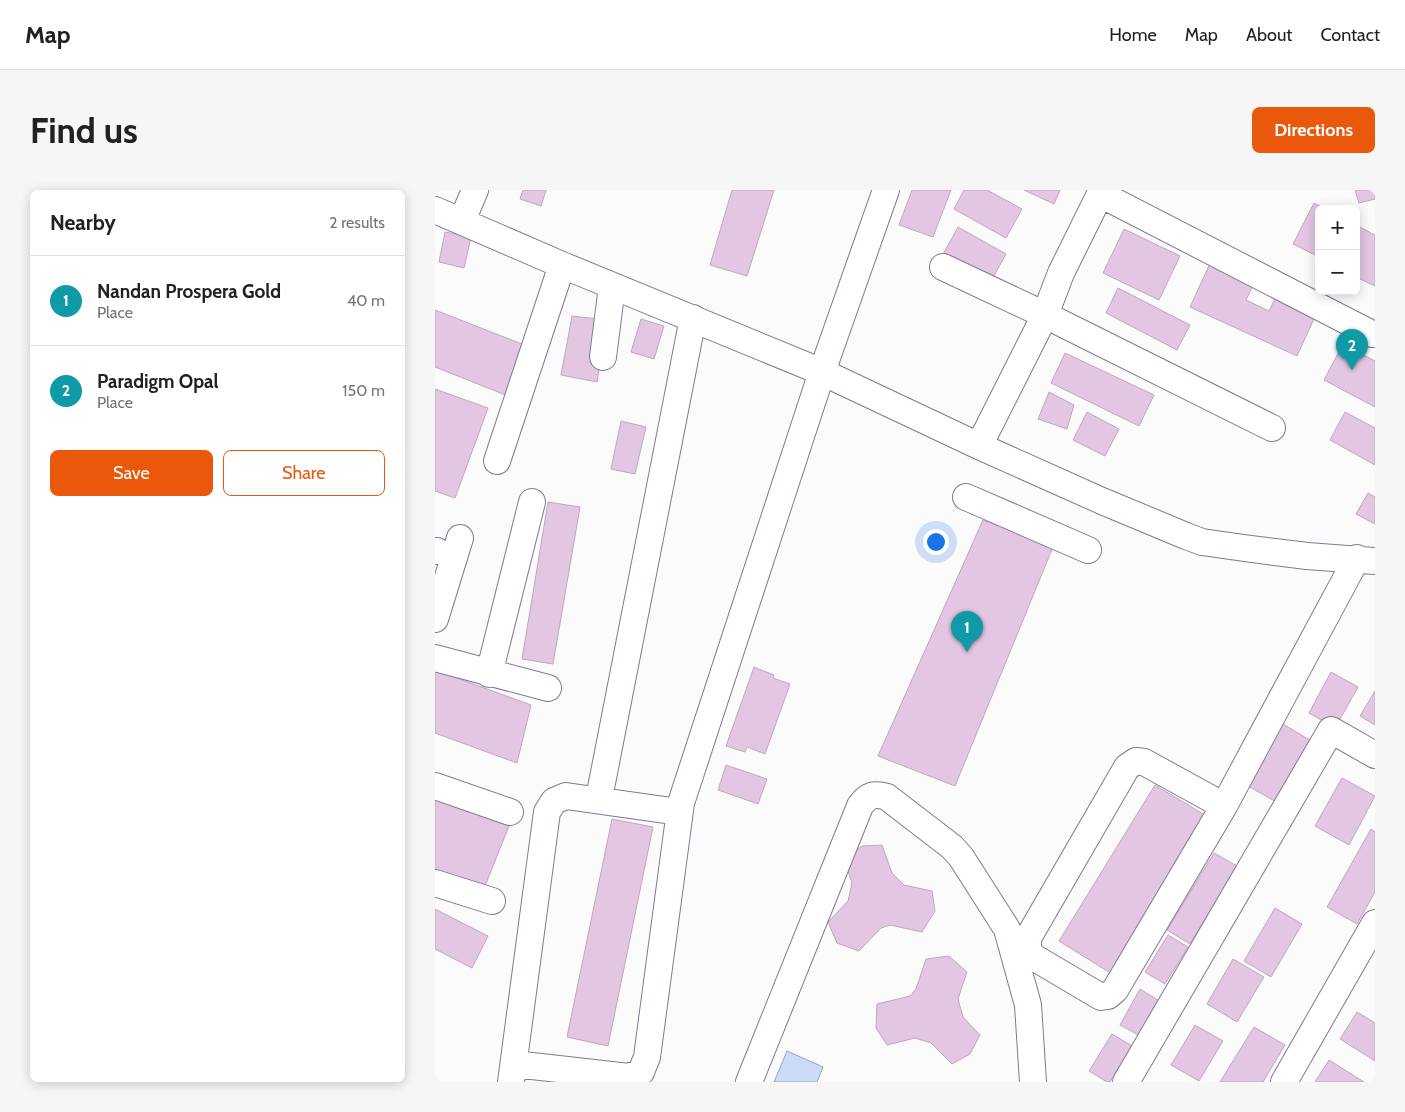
<!DOCTYPE html>
<meta charset="utf-8">
<style>
:root{--surface:#fff;--page:#f6f6f6;--text:#202124;--muted:#757577;--line:#e0e0e0;--accent:#ea580c}
body{margin:0;font-family:Cabin,sans-serif;background:var(--page);color:var(--text)}
.controls{position:absolute;right:15px;top:15px;display:grid;overflow:hidden;border-radius:8px;box-shadow:0 2px 12px #0003}
.controls button{width:45px;height:45px;display:grid;place-items:center;padding:0;border:0;border-bottom:1px solid var(--line);background:var(--surface);color:var(--text);font:25px sans-serif}
.you{position:absolute;left:500px;top:351px;width:18px;height:18px;margin:-12px;border:4px solid #fff;border-radius:50%;background:#1a73e8;box-shadow:0 0 0 8px #1a73e833}
.badge{display:grid;place-items:center;width:32px;height:32px;border-radius:50%;background:var(--accent);color:#fff;font-size:16px;font-weight:700}
.pin{position:absolute;translate:-50% -41px;filter:drop-shadow(0 1px 2px #0008)}
.pin::after{content:'';position:absolute;top:26px;width:18px;height:15px;background:inherit;clip-path:polygon(0 0,100% 0,50% 100%)}
.list{margin:0;padding:0;list-style:none}
h2{display:flex;justify-content:space-between;align-items:center;height:65px;margin:0;padding:0 20px;font-size:21px}
h2 small{font-size:16px;font-weight:400;color:var(--muted)}
.list li{display:grid;grid-template-columns:32px 1fr auto;gap:15px;align-items:center;box-sizing:border-box;height:90px;padding:0 20px;border-top:1px solid var(--line)}
.list b{display:block;font-size:19px;white-space:nowrap}
.list p{margin:0;font-size:16px;white-space:nowrap;color:var(--muted)}
.list em{font-size:16px;font-style:normal;color:var(--muted)}
.actions{display:flex;gap:10px;padding:15px 20px}
.actions a{flex:1;padding:11px 0;border:1px solid var(--accent);border-radius:8px;text-align:center;font-size:18px;color:var(--accent)}
.actions .main{background:var(--accent);color:#fff}
.map{position:relative;flex:none;width:940px;height:892px;overflow:hidden;border-radius:8px}
header{display:flex;align-items:center;gap:30px;box-sizing:border-box;height:70px;padding:0 25px;background:var(--surface);border-bottom:1px solid var(--line)}
header strong{font-size:24px}
nav{display:flex;gap:28px;margin-inline-start:auto;font-size:18px}
.intro{display:flex;align-items:center;justify-content:space-between;box-sizing:border-box;height:120px;padding:0 30px}
h1{margin:0;font-size:35px}
.button{padding:12px 22px;border-radius:8px;background:var(--accent);color:#fff;font-size:18px;font-weight:700}
main{display:flex;gap:30px;padding:0 30px}
aside{flex:1;background:var(--surface);border-radius:8px;box-shadow:0 2px 12px #0003}
.map>svg:first-child{display:block}
.water{fill:#ccdbf7;stroke:#9aa3ba}
.building{fill:#e3c6e2;stroke:#c1a6c0}
.lines{fill:none;stroke-linecap:round;stroke-linejoin:round}
.minor-casing{stroke:#827797;stroke-width:28}
.minor{stroke:#fff;stroke-width:26}
</style>
<header>
<strong>Map</strong>
<nav><a>Home</a><a>Map</a><a>About</a><a>Contact</a></nav>
</header>
<div class="intro"><h1>Find us</h1><a class="button">Directions</a></div>
<main>
<aside>
<h2>Nearby<small>2 results</small></h2>
<ul class="list">
<li><span class="badge" style="background:#0f9aa8">1</span><div><b>Nandan Prospera Gold</b><p>Place</p></div><em>40 m</em></li>
<li><span class="badge" style="background:#0f9aa8">2</span><div><b>Paradigm Opal</b><p>Place</p></div><em>150 m</em></li>
</ul>
<div class="actions"><a class="main">Save</a><a>Share</a></div>
</aside>
<div class="map">
<svg width="940" height="892" viewBox="0 0 940 892">
<rect width="100%" height="100%" fill="#fbfbfb"/>
<!-- water -->
<path class="water" d="M 352,861 L 388,877 L 382,892 L 339,892 Z"/>
<!-- building -->
<path class="building" d="M 88,0 L 111,0 L 106,16 L 85,9 Z
M 297,0 L 339,0 L 312,86 L 275,75 Z
M 477,0 L 516,0 L 498,47 L 464,35 Z
M 529,0 L 552,0 L 587,19 L 571,48 L 519,19 Z
M 589,0 L 625,0 L 619,14 Z
M 920,0 L 940,0 L 940,9 L 924,13 Z
M 879,13 L 890,19 L 884,19 L 884,67 L 858,54 Z
M 921,35 L 940,45 L 940,96 L 921,87 Z
M 523,37 L 571,64 L 554,95 L 506,68 Z
M 689,39 L 745,66 L 724,110 L 668,83 Z
M 10,42 L 36,47 L 29,78 L 4,72 Z
M 777,69 L 821,89 L 811,110 L 834,121 L 843,102 L 883,120 L 862,166 L 755,117 Z
M 683,98 L 755,135 L 742,160 L 671,123 Z
M 0,120 L 92,156 L 73,206 L 0,177 Z
M 137,126 L 172,130 L 162,192 L 126,185 Z
M 206,129 L 229,136 L 219,169 L 196,162 Z
M 908,154 L 940,171 L 940,217 L 889,190 Z
M 630,163 L 719,205 L 704,236 L 616,193 Z
M 0,199 L 53,218 L 20,308 L 0,301 Z
M 614,202 L 639,215 L 632,239 L 603,229 Z
M 652,222 L 684,239 L 670,266 L 638,250 Z
M 910,222 L 940,238 L 940,275 L 895,250 Z
M 186,231 L 211,237 L 200,284 L 176,279 Z
M 933,303 L 940,307 L 940,334 L 921,324 Z
M 113,312 L 145,317 L 118,474 L 87,469 Z
M 548,330 L 618,357 L 520,596 L 443,566 Z
M 319,477 L 339,485 L 338,488 L 355,494 L 330,564 L 312,557 L 310,562 L 291,556 Z
M 0,480 L 96,515 L 82,573 L 0,543 Z
M 896,482 L 923,497 L 900,538 L 874,523 Z
M 940,501 L 940,535 L 925,526 Z
M 848,534 L 878,552 L 843,613 L 813,596 Z
M 291,575 L 332,589 L 323,614 L 283,600 Z
M 907,588 L 940,606 L 914,655 L 880,636 Z
M 720,595 L 773,627 L 677,784 L 624,751 Z
M 0,606 L 74,636 L 48,701 L 0,681 Z
M 177,629 L 218,637 L 173,856 L 132,847 Z
M 936,639 L 940,642 L 940,702 L 922,734 L 892,717 Z
M 447,655 L 457,683 L 469,695 L 497,701 L 500,721 L 487,742 L 455,735 L 446,738 L 424,761 L 402,753 L 393,732 L 413,711 L 417,693 L 409,669 L 427,656 Z
M 779,663 L 802,676 L 755,754 L 732,740 Z
M 840,718 L 867,734 L 836,787 L 809,771 Z
M 0,719 L 53,746 L 37,778 L 0,759 Z
M 733,745 L 753,757 L 730,794 L 710,782 Z
M 514,766 L 532,782 L 523,809 L 528,827 L 545,845 L 535,864 L 517,874 L 496,853 L 480,848 L 452,855 L 441,838 L 442,814 L 475,806 L 481,799 L 491,769 Z
M 798,769 L 829,787 L 802,832 L 772,814 Z
M 705,799 L 728,813 L 709,848 L 685,835 Z
M 922,822 L 940,833 L 940,871 L 905,849 Z
M 760,835 L 788,851 L 764,891 L 736,875 Z
M 819,837 L 850,855 L 828,892 L 785,892 Z
M 677,844 L 697,856 L 675,892 L 672,892 L 654,881 Z
M 894,870 L 929,892 L 880,892 Z"/>
<g class="lines">
<defs>
<path id="minor" d="M 665,4 L 937,144
M 0,20 L 127,75 L 387,182 L 544,256 L 667,311 L 751,346 L 767,352 L 809,358 L 872,366 L 940,371
M 27,31 L 40,0
M 508,77 L 610,125 L 837,238
M 168,167 L 177,96
M 544,256 L 610,125 L 626,83 L 667,0
M 62,271 L 127,75
M 531,307 L 653,360
M 0,361 L 2,361
M 0,429 L 25,348
M 0,468 L 113,498
M 54,484 L 97,312
M 0,596 L 75,622
M 166,598 L 258,128
M 789,616 L 709,572 L 701,571 L 692,577 L 593,748 L 593,761 L 600,768 L 666,807 L 673,806 L 680,800 L 789,616 L 922,368
M 0,693 L 57,711
M 79,874 L 194,887 L 206,882 L 212,867 L 246,613 L 387,182 L 451,0
M 76,892 L 112,622 L 119,611 L 131,606 L 244,622
M 314,892 L 425,616 C 433,605 439,603 452,607 L 517,657 L 526,667 L 572,739 L 593,815 L 598,892
M 691,892 L 896,540 L 940,565
M 849,892 L 940,733"/>
</defs>
<!-- minor casing -->
<use href="#minor" class="minor-casing"/>
<!-- minor -->
<use href="#minor" class="minor"/>
</g>
</svg>
<div class="controls">
<button>+</button>
<button>−</button>
</div>
<div class="you"></div>
<div class="pin badge" style="left:532px;top:462px;background:#0f9aa8">1</div>
<div class="pin badge" style="left:917px;top:180px;background:#0f9aa8">2</div>
</div>
</main>
